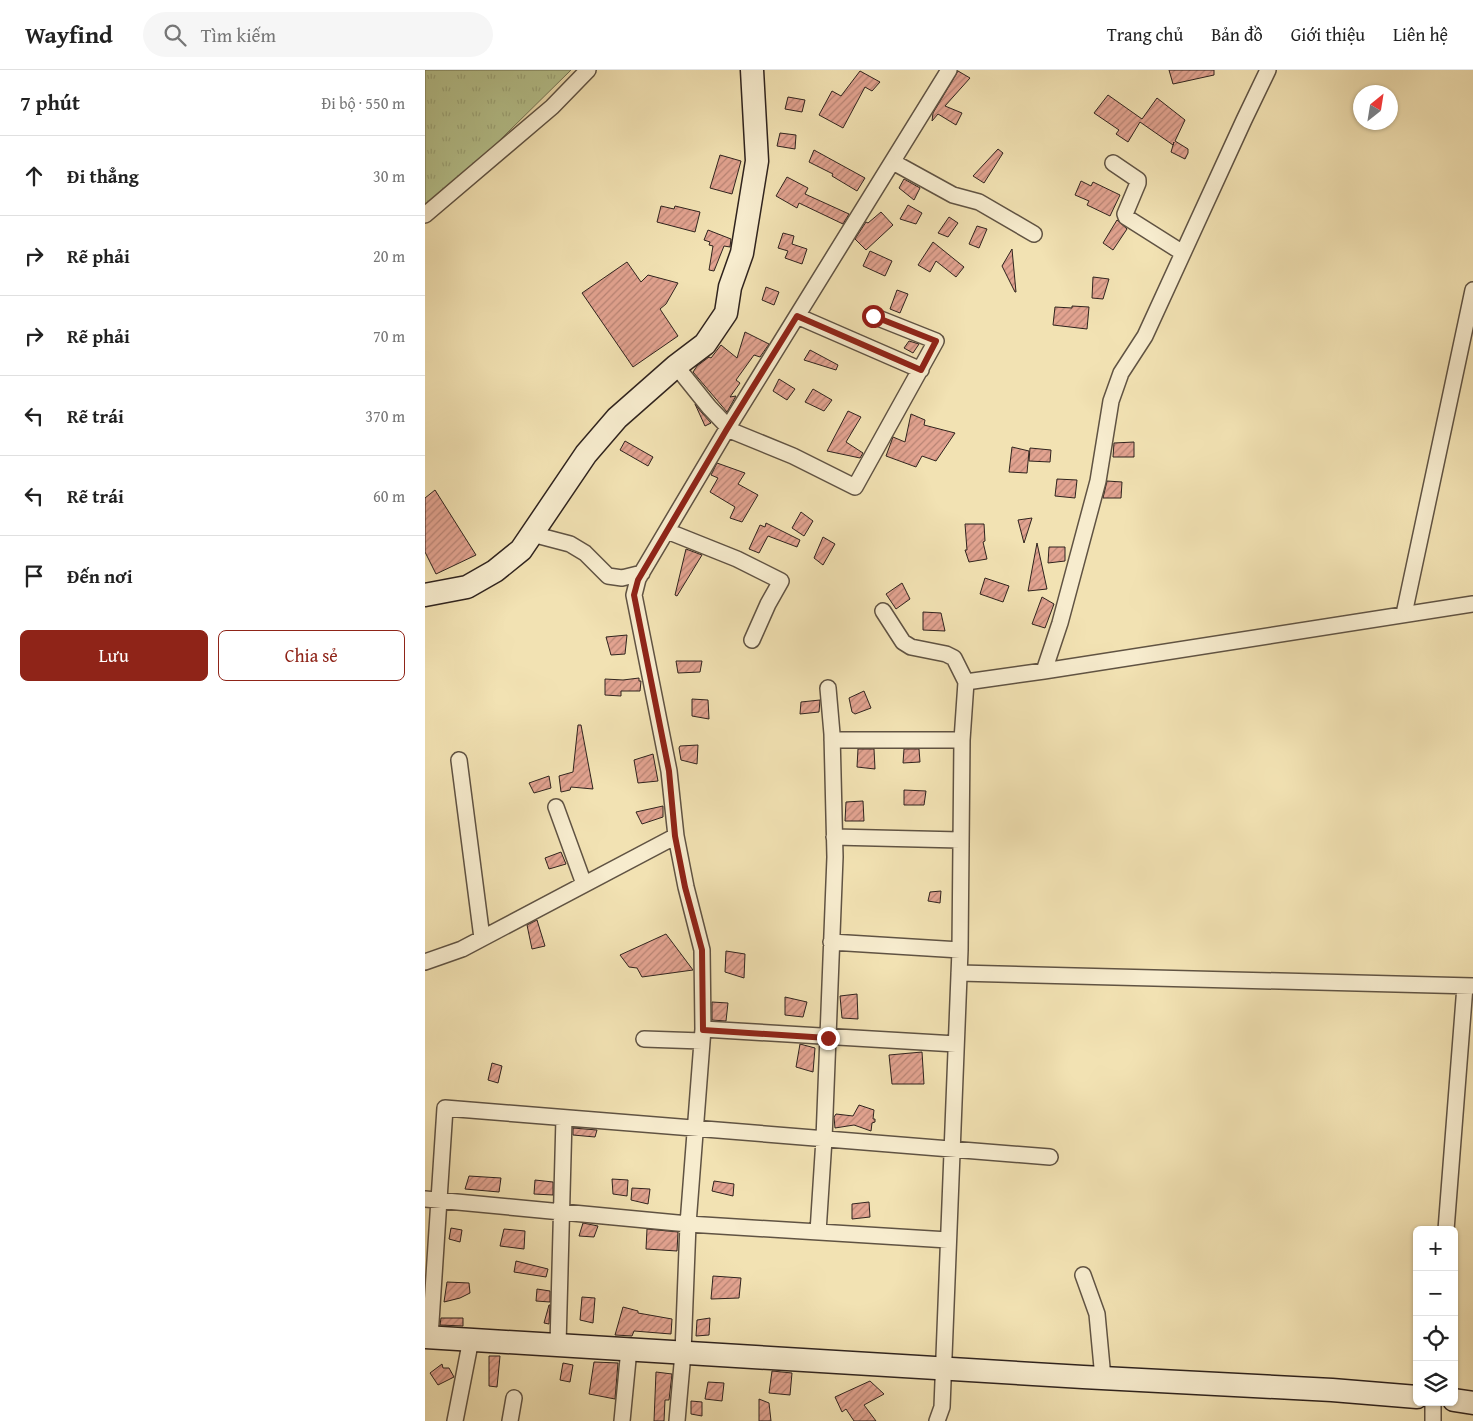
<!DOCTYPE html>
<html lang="vi">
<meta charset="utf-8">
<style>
:root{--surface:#fff;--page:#f6f6f6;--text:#222;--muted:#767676;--line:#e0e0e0;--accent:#8f2418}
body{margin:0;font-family:"Gentium Book Plus",serif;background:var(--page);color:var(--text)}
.controls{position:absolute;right:15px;bottom:15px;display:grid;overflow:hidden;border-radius:8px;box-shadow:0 1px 4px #0004}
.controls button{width:45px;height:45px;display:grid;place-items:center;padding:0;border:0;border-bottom:1px solid var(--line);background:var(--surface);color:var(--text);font:25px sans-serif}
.compass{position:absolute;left:928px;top:15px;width:45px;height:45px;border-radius:50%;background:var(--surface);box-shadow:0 1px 4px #0004;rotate:30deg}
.stop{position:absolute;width:15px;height:15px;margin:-11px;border:4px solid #8f2418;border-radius:50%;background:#fff}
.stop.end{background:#8f2418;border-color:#fff;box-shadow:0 1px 5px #0008}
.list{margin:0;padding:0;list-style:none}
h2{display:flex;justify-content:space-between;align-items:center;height:65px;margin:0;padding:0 20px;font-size:21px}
h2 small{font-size:16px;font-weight:400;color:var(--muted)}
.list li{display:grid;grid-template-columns:32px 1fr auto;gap:15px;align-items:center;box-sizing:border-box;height:80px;padding:0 20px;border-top:1px solid var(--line)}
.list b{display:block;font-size:19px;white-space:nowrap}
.list em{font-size:16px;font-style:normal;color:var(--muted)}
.actions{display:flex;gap:10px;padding:15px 20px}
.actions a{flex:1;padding:11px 0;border:1px solid var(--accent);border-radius:8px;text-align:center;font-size:18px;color:var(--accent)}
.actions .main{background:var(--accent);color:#fff}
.icon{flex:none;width:28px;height:28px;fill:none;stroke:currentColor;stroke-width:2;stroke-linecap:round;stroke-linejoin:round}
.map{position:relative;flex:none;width:1048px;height:1351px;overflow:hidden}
header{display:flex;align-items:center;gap:30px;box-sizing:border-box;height:70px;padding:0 25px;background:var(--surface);border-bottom:1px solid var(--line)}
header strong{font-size:24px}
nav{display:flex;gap:28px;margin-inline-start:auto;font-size:18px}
.search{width:350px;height:45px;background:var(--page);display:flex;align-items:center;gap:12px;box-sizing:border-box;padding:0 18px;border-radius:28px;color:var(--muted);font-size:19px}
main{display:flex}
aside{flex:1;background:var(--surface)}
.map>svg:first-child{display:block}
.grass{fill:url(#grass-tufts);stroke:#737456}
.building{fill:url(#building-hatch);stroke:#2f231e}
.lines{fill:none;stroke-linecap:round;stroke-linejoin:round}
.street-casing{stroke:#605343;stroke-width:18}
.secondary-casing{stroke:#2f231e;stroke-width:25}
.street{stroke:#f7ecce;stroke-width:15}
.secondary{stroke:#f7ecce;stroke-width:22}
.route{stroke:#8f2418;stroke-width:6}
</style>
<header>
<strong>Wayfind</strong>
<div class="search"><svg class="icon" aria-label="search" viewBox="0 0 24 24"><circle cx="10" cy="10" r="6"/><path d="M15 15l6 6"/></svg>Tìm kiếm</div>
<nav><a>Trang chủ</a><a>Bản đồ</a><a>Giới thiệu</a><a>Liên hệ</a></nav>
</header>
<main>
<aside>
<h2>7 phút<small>Đi bộ · 550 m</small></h2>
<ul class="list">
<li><svg class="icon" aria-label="ahead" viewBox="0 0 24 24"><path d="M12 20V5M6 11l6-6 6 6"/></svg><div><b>Đi thẳng</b></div><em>30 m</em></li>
<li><svg class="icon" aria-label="right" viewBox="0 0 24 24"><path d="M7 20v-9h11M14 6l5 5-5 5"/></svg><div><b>Rẽ phải</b></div><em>20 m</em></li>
<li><svg class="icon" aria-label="right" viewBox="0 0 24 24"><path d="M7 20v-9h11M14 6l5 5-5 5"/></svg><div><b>Rẽ phải</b></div><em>70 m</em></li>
<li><svg class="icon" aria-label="left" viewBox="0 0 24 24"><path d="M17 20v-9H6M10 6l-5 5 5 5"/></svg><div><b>Rẽ trái</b></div><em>370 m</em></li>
<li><svg class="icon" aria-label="left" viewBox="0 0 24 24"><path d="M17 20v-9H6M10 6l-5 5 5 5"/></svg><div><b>Rẽ trái</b></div><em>60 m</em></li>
<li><svg class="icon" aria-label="arrive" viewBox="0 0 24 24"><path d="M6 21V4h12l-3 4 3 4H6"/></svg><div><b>Đến nơi</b></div></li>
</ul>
<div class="actions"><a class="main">Lưu</a><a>Chia sẻ</a></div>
</aside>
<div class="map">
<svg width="1048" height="1351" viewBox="0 0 1048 1351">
<defs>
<pattern id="grass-tufts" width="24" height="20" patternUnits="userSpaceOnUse" patternTransform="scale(1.25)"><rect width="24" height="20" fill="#b7c48f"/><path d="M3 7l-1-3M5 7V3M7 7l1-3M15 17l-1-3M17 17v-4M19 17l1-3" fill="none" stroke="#9ea87b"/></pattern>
<pattern id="building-hatch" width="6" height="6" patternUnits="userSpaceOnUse" patternTransform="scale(1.25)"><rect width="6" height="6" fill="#e2a390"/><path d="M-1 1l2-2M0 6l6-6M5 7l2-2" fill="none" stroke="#b88475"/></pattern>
</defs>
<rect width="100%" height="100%" fill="#f2e2b3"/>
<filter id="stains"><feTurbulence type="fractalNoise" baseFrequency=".004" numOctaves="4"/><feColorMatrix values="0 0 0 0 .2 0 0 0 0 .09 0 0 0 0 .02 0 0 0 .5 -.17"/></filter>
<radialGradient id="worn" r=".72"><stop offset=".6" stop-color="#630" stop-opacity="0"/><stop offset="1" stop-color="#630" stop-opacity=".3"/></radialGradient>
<!-- grass -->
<path class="grass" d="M 0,0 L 146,0 L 16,128 L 0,134 Z"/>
<!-- building -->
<path class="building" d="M 744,0 L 789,0 L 789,5 L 748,14 Z
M 435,1 L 455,12 L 447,21 L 440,17 L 418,58 L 394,45 L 407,21 L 416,26 Z
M 533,1 L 545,8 L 520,36 L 537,43 L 531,55 L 513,44 L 507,51 L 508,43 Z
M 683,25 L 717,49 L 732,28 L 760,50 L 750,71 L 763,79 L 763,83 L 760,89 L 746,82 L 749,72 L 748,75 L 715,52 L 703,72 L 691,64 L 694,60 L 669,43 Z
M 363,27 L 380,30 L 377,42 L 360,39 Z
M 355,63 L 371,65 L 370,79 L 352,76 Z
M 573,79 L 578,83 L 559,113 L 548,106 Z
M 389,80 L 440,108 L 432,121 L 407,106 L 408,104 L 384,92 Z
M 295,85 L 316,91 L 307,124 L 285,118 Z
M 362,107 L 383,118 L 380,124 L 424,144 L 418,154 L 374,133 L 372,138 L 351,126 Z
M 479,109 L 495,118 L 489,130 L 474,118 Z
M 656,111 L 666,116 L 668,112 L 695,125 L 685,146 L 662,135 L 664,131 L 650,125 Z
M 483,135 L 497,143 L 491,154 L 475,149 Z
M 236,136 L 249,139 L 250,136 L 275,142 L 270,162 L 232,152 Z
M 456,142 L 468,155 L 441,180 L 430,169 L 441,152 L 443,153 Z
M 524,147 L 533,153 L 523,167 L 513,163 Z
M 692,150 L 702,159 L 688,180 L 678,173 Z
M 552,156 L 562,159 L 554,178 L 544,174 Z
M 283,160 L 306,169 L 305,177 L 299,176 L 289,201 L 284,200 L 288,176 L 284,175 L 285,172 L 279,170 Z
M 358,163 L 369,166 L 367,174 L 382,179 L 377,194 L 360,188 L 363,181 L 353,178 Z
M 508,172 L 539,197 L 531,207 L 511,191 L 505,202 L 493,195 Z
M 587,179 L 591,222 L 590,222 L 577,196 Z
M 445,181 L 467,191 L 460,206 L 438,196 Z
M 202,192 L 216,212 L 223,205 L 253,213 L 241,234 L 235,239 L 253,266 L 208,297 L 157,223 Z
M 668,207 L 684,209 L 678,229 L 667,228 Z
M 341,217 L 354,222 L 349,235 L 337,230 Z
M 472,220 L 483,224 L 475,243 L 465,239 Z
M 647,236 L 664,237 L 662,259 L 628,255 L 630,237 L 647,238 Z
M 320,262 L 344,274 L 335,287 L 329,285 L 311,310 L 315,313 L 305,327 L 311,326 L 302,342 L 268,302 L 272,296 L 284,287 L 286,288 L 296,275 L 312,288 Z
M 484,271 L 494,274 L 488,283 L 479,278 Z
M 385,280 L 413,295 L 411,300 L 379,290 Z
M 354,309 L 370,319 L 362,330 L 348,321 Z
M 388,319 L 407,330 L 399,341 L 380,332 Z
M 270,334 L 277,343 L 286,353 L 280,356 Z
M 423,341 L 436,347 L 421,372 L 438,383 L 435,388 L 402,381 Z
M 486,344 L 500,350 L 499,355 L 530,363 L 511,391 L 497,386 L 491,397 L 461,386 L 468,367 L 480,372 Z
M 200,371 L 228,387 L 223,396 L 195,380 Z
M 709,372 L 709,387 L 688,387 L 689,373 Z
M 587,377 L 604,381 L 602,403 L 584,402 Z
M 605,378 L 626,380 L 625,392 L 604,391 Z
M 292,393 L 320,403 L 313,414 L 333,425 L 317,452 L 305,448 L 310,437 L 285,422 L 293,408 L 286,405 Z
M 632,409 L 652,410 L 650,428 L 630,426 Z
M 682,411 L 697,412 L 696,428 L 678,428 Z
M 10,420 L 51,485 L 11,504 L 0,482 L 0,428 Z
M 376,442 L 388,451 L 379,466 L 367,458 Z
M 607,448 L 599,473 L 593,450 Z
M 341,453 L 375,470 L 372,477 L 343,466 L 334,483 L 324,479 L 335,455 L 340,457 Z
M 540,454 L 559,454 L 560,471 L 558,472 L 562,489 L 544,492 L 540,480 L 542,480 Z
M 398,467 L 410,474 L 398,495 L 389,488 Z
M 612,473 L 622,519 L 603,521 Z
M 624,477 L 640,477 L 640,491 L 623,493 Z
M 261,479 L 277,485 L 252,526 L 250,525 Z
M 560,508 L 584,516 L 578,532 L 555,524 Z
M 477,513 L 485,529 L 471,539 L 461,524 Z
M 617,527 L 629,534 L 620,558 L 607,554 Z
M 498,542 L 516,543 L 520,561 L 498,560 Z
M 202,565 L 200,584 L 186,585 L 181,567 Z
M 251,591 L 277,591 L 275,602 L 253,603 Z
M 214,608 L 214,611 L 216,611 L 215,621 L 196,621 L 196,626 L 180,625 L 180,609 L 198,610 Z
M 439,621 L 446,638 L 430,644 L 427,642 L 424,628 Z
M 267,629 L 283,630 L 284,649 L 267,646 Z
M 395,630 L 394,642 L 375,644 L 376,632 Z
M 153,655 L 156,655 L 168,719 L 146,717 L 145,720 L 136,722 L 134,706 L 148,702 Z
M 273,675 L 272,694 L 256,690 L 254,678 L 255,676 Z
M 433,679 L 449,679 L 450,699 L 432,697 Z
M 479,679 L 494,679 L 495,692 L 478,693 Z
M 228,684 L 233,711 L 213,713 L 209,690 Z
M 124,706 L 126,718 L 109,723 L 104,713 Z
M 479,720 L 501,721 L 499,735 L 479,735 Z
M 438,731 L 439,751 L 420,751 L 421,732 Z
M 238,736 L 238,747 L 217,754 L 211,742 Z
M 136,782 L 141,794 L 124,799 L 120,788 Z
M 516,821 L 515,833 L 503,831 L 505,822 Z
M 112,850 L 120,876 L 107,879 L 102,855 Z
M 241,864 L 268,900 L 217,907 L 212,898 L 204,897 L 195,885 Z
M 301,881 L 320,884 L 319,908 L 300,902 Z
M 432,924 L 433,949 L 417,948 L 415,926 Z
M 360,927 L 382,932 L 378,947 L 360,945 Z
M 287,932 L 303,933 L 301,951 L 287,950 Z
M 375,974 L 390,978 L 388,1002 L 371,997 Z
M 497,982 L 499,1014 L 467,1014 L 464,985 Z
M 67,993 L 77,996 L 73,1013 L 63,1010 Z
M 434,1035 L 449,1040 L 448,1049 L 450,1049 L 450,1052 L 447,1053 L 446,1061 L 429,1055 L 410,1058 L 409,1047 L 411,1044 L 428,1046 Z
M 148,1058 L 172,1060 L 170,1067 L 148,1065 Z
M 44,1106 L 76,1108 L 74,1122 L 40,1119 Z
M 187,1109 L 203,1110 L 202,1126 L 188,1124 Z
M 110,1110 L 128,1112 L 128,1125 L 109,1124 Z
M 289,1111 L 309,1114 L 308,1126 L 287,1121 Z
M 207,1118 L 225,1119 L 223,1134 L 206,1130 Z
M 444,1132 L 445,1147 L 427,1149 L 427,1134 Z
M 158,1153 L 173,1156 L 169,1167 L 154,1166 Z
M 26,1158 L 37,1160 L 35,1172 L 24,1169 Z
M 79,1159 L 100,1161 L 99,1179 L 75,1176 Z
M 222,1159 L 253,1162 L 252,1181 L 221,1179 Z
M 91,1191 L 123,1199 L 121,1207 L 89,1202 Z
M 288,1206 L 316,1208 L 314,1228 L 286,1229 Z
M 22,1212 L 44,1213 L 45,1223 L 35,1228 L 19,1232 Z
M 112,1219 L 125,1221 L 125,1232 L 111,1231 Z
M 157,1227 L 170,1228 L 168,1253 L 155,1250 Z
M 124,1235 L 125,1235 L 124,1254 L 119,1253 Z
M 198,1237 L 213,1241 L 213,1243 L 247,1249 L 246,1264 L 209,1261 L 207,1266 L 190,1265 Z
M 16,1248 L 38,1248 L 38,1256 L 15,1255 Z
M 285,1248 L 284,1265 L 271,1266 L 272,1250 Z
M 64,1286 L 75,1286 L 72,1317 L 64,1316 Z
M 169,1292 L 193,1293 L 190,1329 L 164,1324 Z
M 138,1293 L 148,1295 L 145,1312 L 135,1310 Z
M 17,1294 L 18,1298 L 24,1298 L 29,1307 L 13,1315 L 5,1303 Z
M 347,1301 L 367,1303 L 365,1325 L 344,1323 Z
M 231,1302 L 247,1304 L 244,1330 L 240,1330 L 239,1351 L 229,1351 Z
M 445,1311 L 459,1324 L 439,1335 L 451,1351 L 429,1351 L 421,1339 L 417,1342 L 410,1327 Z
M 283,1312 L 299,1313 L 297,1331 L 280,1329 Z
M 334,1329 L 344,1333 L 346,1351 L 334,1351 Z
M 266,1331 L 277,1332 L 277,1346 L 266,1344 Z"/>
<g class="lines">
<defs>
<path id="street" d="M 468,92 L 528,125 L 554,132 L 609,164
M 688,93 L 713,110 L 713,113 L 700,144 L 701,147 L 758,183
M 0,145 L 127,37 L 163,0
M 372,246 L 496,300
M 251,296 L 284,337 L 303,357
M 302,359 L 368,386 L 430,417 L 511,271 L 448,246
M 242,461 L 312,489 L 356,511 L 343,534 L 327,570
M 107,464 L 145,474 L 160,483 L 183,506 L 197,508 L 217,503
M 458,541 L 478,572 L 486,577 L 521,584 L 529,588 L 541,612 L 537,670 L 535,880 L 517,1337 L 512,1351
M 979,544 L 1048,220
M 619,601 L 635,553 L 673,411 L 686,331 L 696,303 L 720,266 L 819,50 L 843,0
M 541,612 L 619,601 L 1048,534
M 407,670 L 537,670
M 34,690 L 57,868
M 131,737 L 159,814
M 409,767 L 535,770
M 406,872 L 535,880
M 0,892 L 37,879 L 251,766
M 534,903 L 1048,916
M 278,959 L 531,974
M 219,969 L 277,971
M 0,1129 L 263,1154 L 523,1170
M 1021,1160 L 1040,916
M 393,1162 L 399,1069 L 410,787 L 407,664 L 403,618
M 658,1205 L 672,1244 L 678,1308
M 5,1267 L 20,1038 L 625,1087
M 133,1275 L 139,1048
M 1008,1332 L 1008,1351
M 30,1351 L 46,1269
M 85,1351 L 89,1328
M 197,1351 L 204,1279
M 252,1351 L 258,1283 L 263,1154 L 278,959 L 277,880 L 261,817 L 251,766 L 244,701 L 209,525 L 213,509 L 302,359 L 524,0"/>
<path id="secondary" d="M 0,525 L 42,517 L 70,501 L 96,480 L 161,384 L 192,348 L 251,296 L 280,274 L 301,243 L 305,217 L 317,183 L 332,91 L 327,0
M 0,1267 L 658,1307 L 907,1320 L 992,1327
M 1029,1330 L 1048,1333"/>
</defs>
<!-- street casing -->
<use href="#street" class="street-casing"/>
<!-- secondary casing -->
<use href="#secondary" class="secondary-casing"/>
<!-- street -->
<use href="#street" class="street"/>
<!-- secondary -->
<use href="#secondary" class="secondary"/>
</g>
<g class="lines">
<!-- route -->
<path class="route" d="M 403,968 L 278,960 L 277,880 L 260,817 L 250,766 L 244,701 L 209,525 L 213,510 L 302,359 L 372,246 L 496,300 L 511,271 L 448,246"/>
</g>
<rect width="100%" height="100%" filter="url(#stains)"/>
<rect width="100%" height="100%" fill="url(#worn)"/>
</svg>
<div class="controls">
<button>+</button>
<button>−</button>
<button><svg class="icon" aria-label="locate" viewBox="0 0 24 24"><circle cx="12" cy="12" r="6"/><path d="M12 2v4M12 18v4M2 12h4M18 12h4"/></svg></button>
<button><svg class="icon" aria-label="layers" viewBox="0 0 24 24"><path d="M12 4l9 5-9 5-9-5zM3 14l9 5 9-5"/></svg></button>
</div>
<svg class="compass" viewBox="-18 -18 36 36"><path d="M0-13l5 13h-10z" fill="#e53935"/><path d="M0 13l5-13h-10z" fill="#767676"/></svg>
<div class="stop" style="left:448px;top:246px"></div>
<div class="stop end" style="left:403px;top:968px"></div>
</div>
</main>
